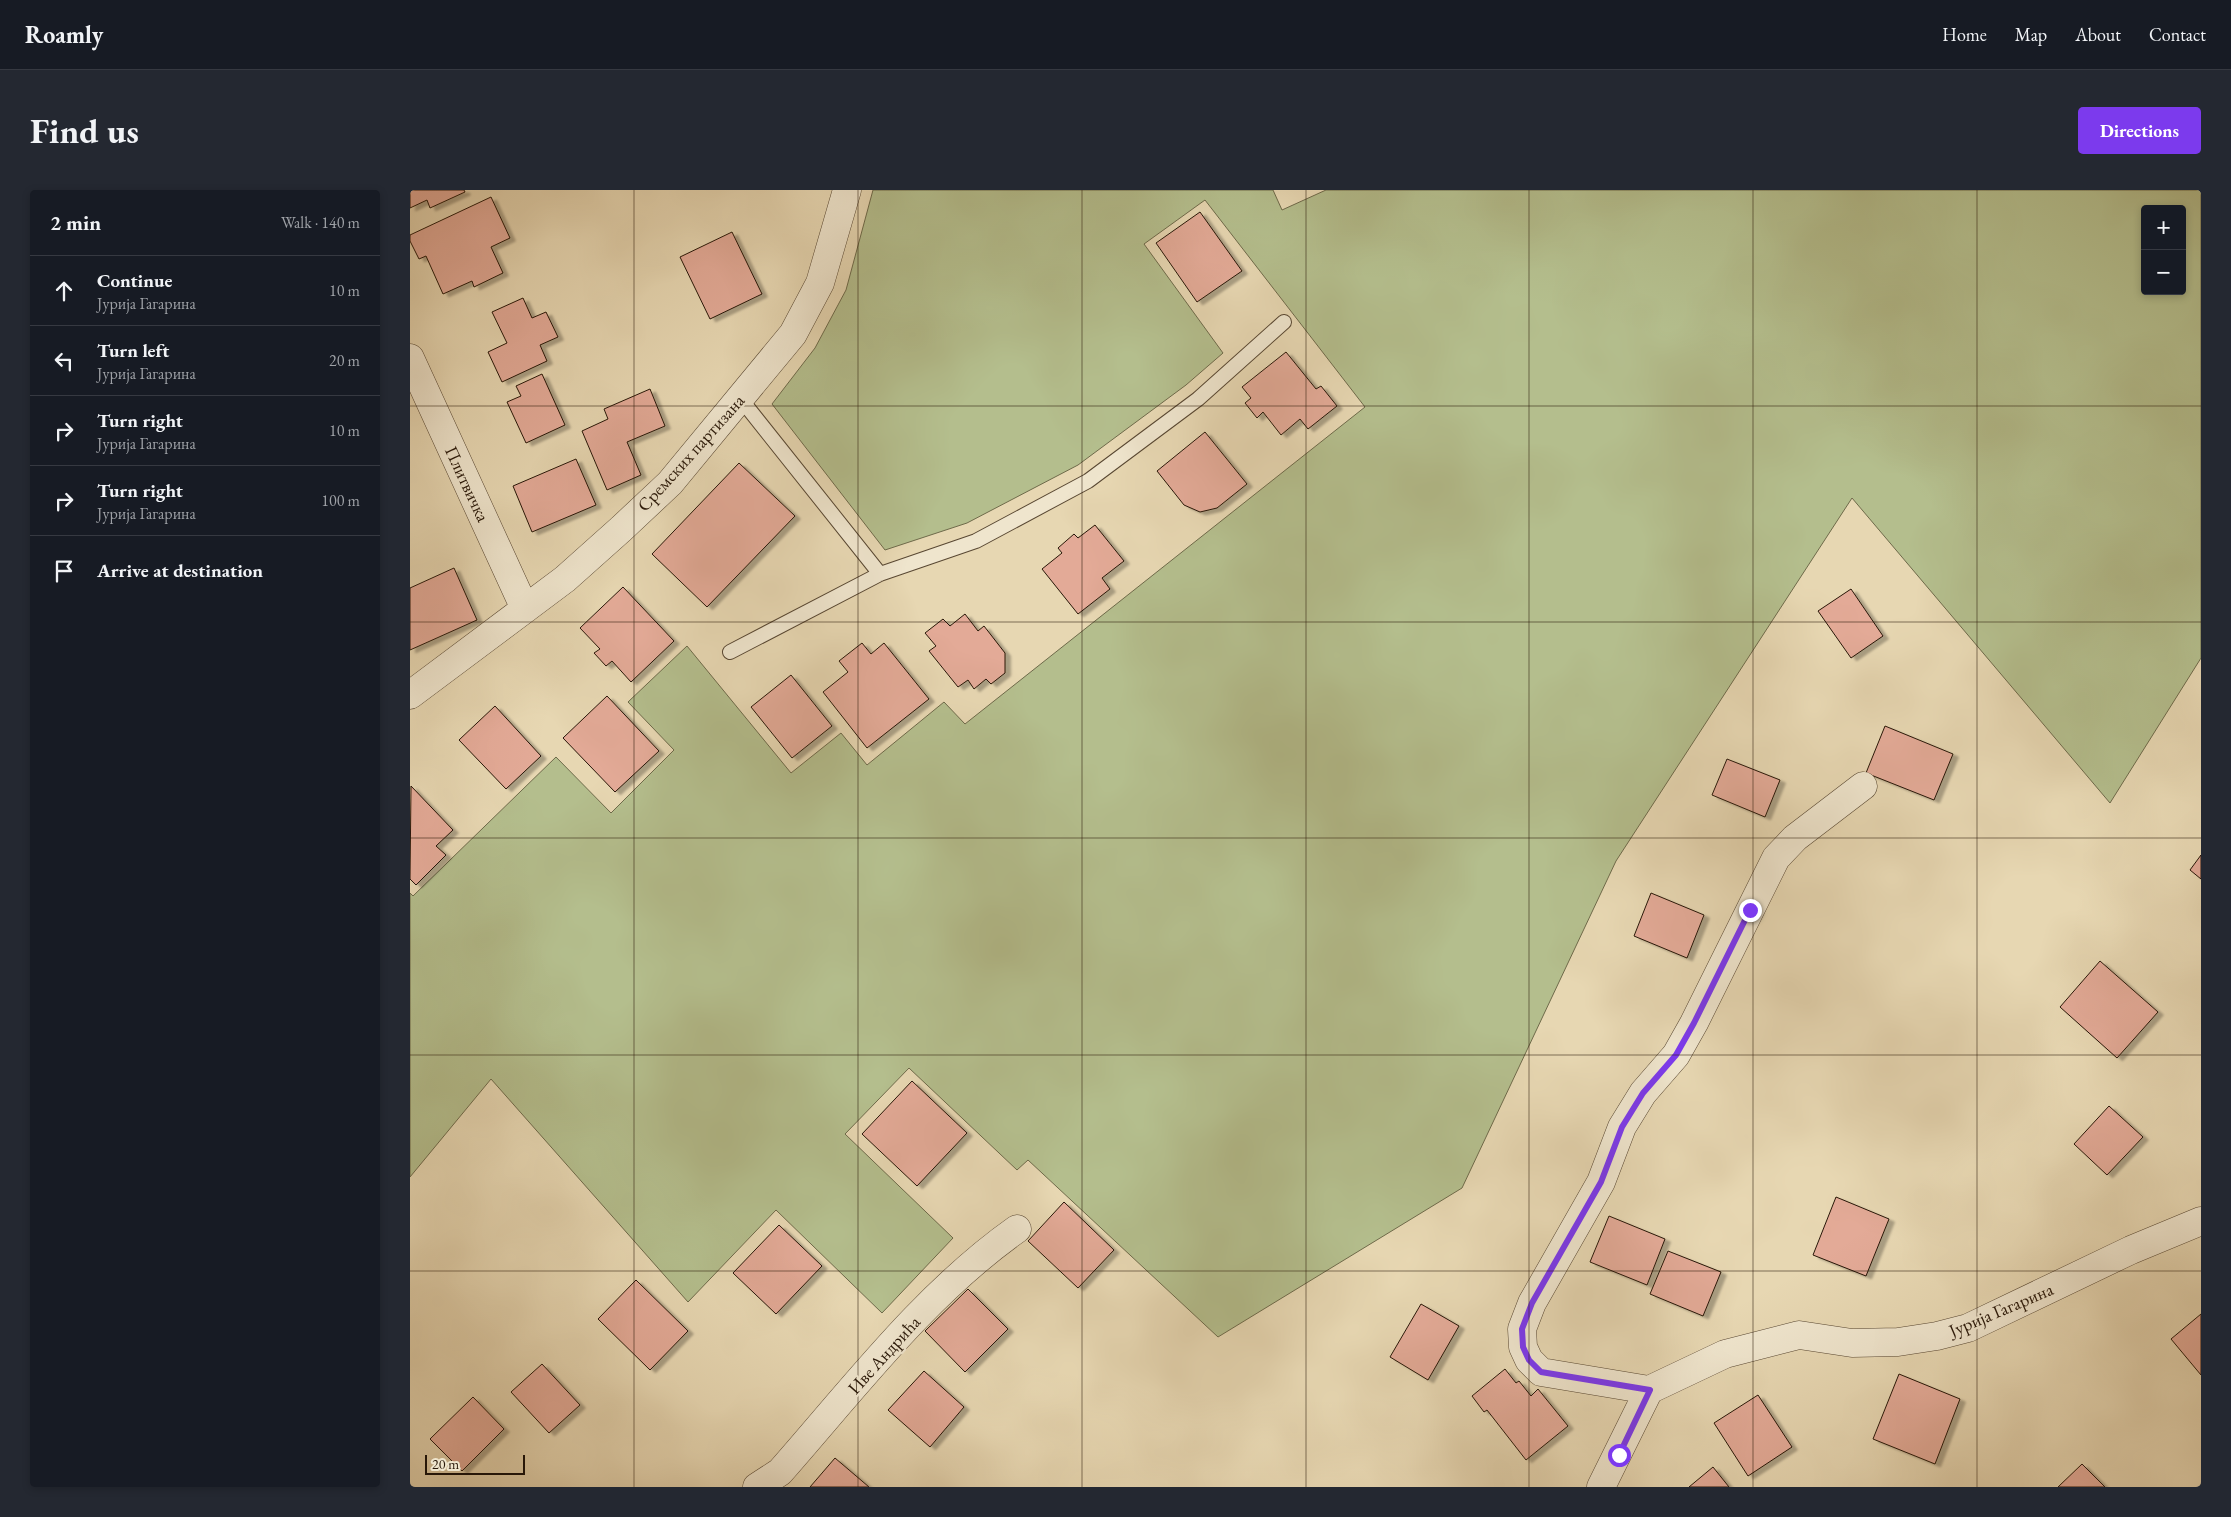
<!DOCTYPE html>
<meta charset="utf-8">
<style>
:root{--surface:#171b24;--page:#242831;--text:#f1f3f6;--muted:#9ea1a6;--line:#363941;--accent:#7c3aed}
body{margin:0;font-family:"EB Garamond",serif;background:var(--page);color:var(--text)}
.controls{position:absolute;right:15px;top:15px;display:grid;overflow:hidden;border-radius:5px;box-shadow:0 2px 8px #0003}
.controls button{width:45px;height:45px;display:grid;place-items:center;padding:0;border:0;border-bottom:1px solid var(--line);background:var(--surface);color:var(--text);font:25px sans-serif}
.scale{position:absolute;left:15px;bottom:12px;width:100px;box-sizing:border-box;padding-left:5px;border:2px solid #281708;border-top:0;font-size:14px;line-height:18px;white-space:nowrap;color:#281708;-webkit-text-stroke:4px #efe5cd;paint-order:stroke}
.stop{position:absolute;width:15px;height:15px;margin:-11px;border:4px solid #7c3aed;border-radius:50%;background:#fff}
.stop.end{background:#7c3aed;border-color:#fff;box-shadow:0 1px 5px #0008}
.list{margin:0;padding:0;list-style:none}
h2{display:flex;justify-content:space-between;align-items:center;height:65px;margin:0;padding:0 20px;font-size:21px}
h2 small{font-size:16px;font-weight:400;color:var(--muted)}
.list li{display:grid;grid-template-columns:32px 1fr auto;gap:15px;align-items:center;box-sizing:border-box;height:70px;padding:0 20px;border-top:1px solid var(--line)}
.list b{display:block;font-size:19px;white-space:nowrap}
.list p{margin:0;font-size:16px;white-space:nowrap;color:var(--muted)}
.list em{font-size:16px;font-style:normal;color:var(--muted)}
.icon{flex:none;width:28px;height:28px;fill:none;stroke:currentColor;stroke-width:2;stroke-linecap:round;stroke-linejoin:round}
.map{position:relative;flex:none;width:1791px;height:1297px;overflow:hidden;border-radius:5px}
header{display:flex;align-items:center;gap:30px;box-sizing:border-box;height:70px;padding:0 25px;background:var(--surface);border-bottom:1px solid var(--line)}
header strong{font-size:24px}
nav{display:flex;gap:28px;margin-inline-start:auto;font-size:18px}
.intro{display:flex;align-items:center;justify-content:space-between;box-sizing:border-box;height:120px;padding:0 30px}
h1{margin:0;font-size:35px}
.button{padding:12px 22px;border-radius:5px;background:var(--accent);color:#fff;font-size:18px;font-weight:700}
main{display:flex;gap:30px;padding:0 30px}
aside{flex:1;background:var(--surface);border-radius:5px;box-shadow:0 2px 8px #0003}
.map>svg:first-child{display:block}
.green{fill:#b4be8d;stroke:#6e6a4a;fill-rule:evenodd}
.building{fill:#e3aa97;stroke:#281708;filter:url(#shadow)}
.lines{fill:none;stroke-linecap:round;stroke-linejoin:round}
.service-casing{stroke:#584732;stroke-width:16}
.minor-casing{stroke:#584732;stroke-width:29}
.service{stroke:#efe5cd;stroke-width:14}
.minor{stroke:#efe5cd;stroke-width:28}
.route{stroke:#7c3aed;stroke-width:6}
.grid{fill:none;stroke:#281708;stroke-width:1;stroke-opacity:0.55}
.labels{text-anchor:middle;stroke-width:4.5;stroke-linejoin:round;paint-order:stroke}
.street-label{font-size:18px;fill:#281708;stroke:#efe5cd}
</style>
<header>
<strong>Roamly</strong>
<nav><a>Home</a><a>Map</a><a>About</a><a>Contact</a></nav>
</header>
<div class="intro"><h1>Find us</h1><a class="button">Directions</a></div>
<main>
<aside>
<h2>2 min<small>Walk · 140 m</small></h2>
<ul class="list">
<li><svg class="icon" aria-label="ahead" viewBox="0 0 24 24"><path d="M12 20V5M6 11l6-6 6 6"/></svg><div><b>Continue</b><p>Јурија Гагарина</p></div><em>10 m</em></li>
<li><svg class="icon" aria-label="left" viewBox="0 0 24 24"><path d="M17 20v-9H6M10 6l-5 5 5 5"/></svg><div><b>Turn left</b><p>Јурија Гагарина</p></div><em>20 m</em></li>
<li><svg class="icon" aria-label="right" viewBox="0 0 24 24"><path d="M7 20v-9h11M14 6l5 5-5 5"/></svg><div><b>Turn right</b><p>Јурија Гагарина</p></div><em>10 m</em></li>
<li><svg class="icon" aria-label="right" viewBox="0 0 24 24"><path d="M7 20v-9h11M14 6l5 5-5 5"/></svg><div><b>Turn right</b><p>Јурија Гагарина</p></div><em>100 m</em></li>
<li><svg class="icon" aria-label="arrive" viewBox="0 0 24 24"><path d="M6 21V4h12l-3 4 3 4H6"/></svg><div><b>Arrive at destination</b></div></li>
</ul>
</aside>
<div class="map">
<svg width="1791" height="1297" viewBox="0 0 1791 1297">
<defs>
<filter id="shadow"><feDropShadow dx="5.5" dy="3" stdDeviation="1" flood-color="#0004"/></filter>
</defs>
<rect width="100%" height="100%" fill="#e7d7b2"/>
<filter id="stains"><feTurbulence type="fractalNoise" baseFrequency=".004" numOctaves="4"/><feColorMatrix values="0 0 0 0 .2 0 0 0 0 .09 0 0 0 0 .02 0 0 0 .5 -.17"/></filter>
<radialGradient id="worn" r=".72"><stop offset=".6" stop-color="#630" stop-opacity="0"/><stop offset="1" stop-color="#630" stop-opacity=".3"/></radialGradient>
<!-- green -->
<path class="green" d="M 463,0 L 863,0 L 872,20 L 916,0 L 1791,0 L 1791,468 L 1700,613 L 1442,308 L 1206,671 L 1052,998 L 808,1147 L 618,970 L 607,980 L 499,878 L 435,944 L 543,1048 L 472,1123 L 366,1020 L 278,1112 L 81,889 L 0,987 L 0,703 L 3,706 L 146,567 L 201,623 L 264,560 L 218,512 L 277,456 L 381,583 L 431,543 L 457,575 L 534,512 L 555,534 L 955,217 L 795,10 L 734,54 L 813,163 L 776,195 L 668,275 L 557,333 L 475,360 L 362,214 L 405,158 L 436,100 ZM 1735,19 L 1772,19 L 1772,101 L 1735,101 Z"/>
<!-- building -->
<path class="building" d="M 0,0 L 54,0 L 55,2 L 20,18 L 17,10 L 0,18 Z
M 81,7 L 100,48 L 81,57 L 93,83 L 64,97 L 62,91 L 33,104 L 16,66 L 9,69 L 0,51 L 0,45 Z
M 790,22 L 832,81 L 787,112 L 746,53 Z
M 322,42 L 352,104 L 300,129 L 270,67 Z
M 113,108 L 122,128 L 136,122 L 148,147 L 130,155 L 137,171 L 92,192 L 78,162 L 97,153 L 82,122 Z
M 876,162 L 906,199 L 911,196 L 927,216 L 898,239 L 890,229 L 871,245 L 853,222 L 847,228 L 835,213 L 841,208 L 832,197 Z
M 132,184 L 155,235 L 116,253 L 97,212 L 111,206 L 106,196 Z
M 240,199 L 255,236 L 217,252 L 231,285 L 197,300 L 172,241 L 198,229 L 194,219 Z
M 795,242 L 837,294 L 807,318 L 790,322 L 774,315 L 747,281 Z
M 166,269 L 186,315 L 122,342 L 103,296 Z
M 329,273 L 385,326 L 297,417 L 242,364 Z
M 685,335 L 714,371 L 692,388 L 700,399 L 668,424 L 632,379 L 652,363 L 648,358 L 664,344 L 668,348 Z
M 44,378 L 67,430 L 0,460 L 0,398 Z
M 213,397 L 264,451 L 221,492 L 202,471 L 196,476 L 184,463 L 190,459 L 170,438 Z
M 1441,399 L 1473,446 L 1441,468 L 1408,421 Z
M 555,424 L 568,441 L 574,436 L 595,463 L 595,483 L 581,494 L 576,489 L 564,499 L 558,490 L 548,497 L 519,461 L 526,456 L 515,443 L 533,429 L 540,436 Z
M 452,453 L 461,464 L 474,453 L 519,509 L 457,558 L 413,502 L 438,482 L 429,471 Z
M 381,485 L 422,536 L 382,568 L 341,517 Z
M 197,506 L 249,561 L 205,602 L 153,548 Z
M 85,516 L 131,566 L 96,599 L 49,550 Z
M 1475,536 L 1543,564 L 1524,610 L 1456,583 Z
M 1317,569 L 1370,590 L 1355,627 L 1302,605 Z
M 1,596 L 43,640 L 26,656 L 36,665 L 6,695 L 0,689 Z
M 1791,665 L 1791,689 L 1780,680 Z
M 1241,703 L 1294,725 L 1277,768 L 1224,746 Z
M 1690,771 L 1748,822 L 1707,868 L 1650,817 Z
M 502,891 L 557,943 L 507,996 L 452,944 Z
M 1699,916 L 1733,947 L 1697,985 L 1664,954 Z
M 1426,1007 L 1479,1029 L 1456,1086 L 1403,1065 Z
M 654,1012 L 704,1060 L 668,1098 L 618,1051 Z
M 1199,1026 L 1255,1049 L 1237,1095 L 1180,1072 Z
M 369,1035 L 412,1076 L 366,1124 L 323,1083 Z
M 1258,1061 L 1311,1082 L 1293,1126 L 1240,1104 Z
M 226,1090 L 278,1141 L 240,1180 L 188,1129 Z
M 558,1099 L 598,1139 L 555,1182 L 515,1141 Z
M 1011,1114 L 1049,1136 L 1018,1190 L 980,1167 Z
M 1791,1124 L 1791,1185 L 1761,1149 Z
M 132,1174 L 170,1215 L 139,1243 L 101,1202 Z
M 1095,1179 L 1106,1193 L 1109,1191 L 1121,1206 L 1128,1199 L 1158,1236 L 1116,1270 L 1077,1220 L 1074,1222 L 1062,1206 Z
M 514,1181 L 554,1217 L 520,1257 L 478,1220 Z
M 1489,1184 L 1550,1209 L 1525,1274 L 1463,1249 Z
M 1348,1205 L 1382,1257 L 1338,1286 L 1304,1233 Z
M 63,1207 L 94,1239 L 52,1281 L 20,1249 Z
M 425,1268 L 459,1297 L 400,1297 Z
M 1672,1274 L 1695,1297 L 1648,1297 Z
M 1303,1277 L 1319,1297 L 1279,1297 Z"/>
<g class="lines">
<defs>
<path id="service" d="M 330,208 L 470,384
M 320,462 L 470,384 L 566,351 L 678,291 L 788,209 L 874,132"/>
<path id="minor" d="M 0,168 L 115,419
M 0,505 L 155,389 L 211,339 L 260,293 L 383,144 L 410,93 L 437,0
M 1239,1200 L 1131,1182 L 1119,1170 L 1113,1157 L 1112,1139 L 1122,1113 L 1191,992 L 1212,937 L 1233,903 L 1266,865 L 1284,833 L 1366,668 L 1385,648 L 1453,596
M 347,1297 L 370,1282 C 444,1198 515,1104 607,1039
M 1191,1297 L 1239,1200 L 1315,1164 L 1389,1145 L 1442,1153 L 1488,1152 L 1527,1146 L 1558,1138 L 1721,1060 L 1791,1031"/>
</defs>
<!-- service casing -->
<use href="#service" class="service-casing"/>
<!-- minor casing -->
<use href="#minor" class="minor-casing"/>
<!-- service -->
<use href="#service" class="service"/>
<!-- minor -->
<use href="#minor" class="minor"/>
</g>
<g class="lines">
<!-- route -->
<path class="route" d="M 1209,1265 L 1240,1200 L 1131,1182 L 1119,1170 L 1113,1157 L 1112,1139 L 1122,1113 L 1191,992 L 1212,937 L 1233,903 L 1266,865 L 1284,833 L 1340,720"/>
</g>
<!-- grid -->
<path class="grid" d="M 224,0 L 224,1297M 448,0 L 448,1297M 672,0 L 672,1297M 896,0 L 896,1297M 1119,0 L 1119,1297M 1343,0 L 1343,1297M 1567,0 L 1567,1297M 0,216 L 1791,216M 0,432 L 1791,432M 0,648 L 1791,648M 0,865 L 1791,865M 0,1081 L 1791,1081"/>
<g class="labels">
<!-- street labels -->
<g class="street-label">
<text transform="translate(281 263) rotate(-48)" y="6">Сремских партизана</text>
<text transform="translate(57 294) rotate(65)" y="6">Плитвичка</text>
<text transform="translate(1591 1120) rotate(-23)" y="6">Јурија Гагарина</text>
<text transform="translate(474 1165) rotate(-48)" y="6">Иве Андрића</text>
</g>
</g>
<rect width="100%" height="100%" filter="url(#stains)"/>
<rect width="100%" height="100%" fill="url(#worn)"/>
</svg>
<div class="controls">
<button>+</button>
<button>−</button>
</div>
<div class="scale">20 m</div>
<div class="stop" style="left:1209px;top:1265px"></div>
<div class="stop end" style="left:1340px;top:720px"></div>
</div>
</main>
